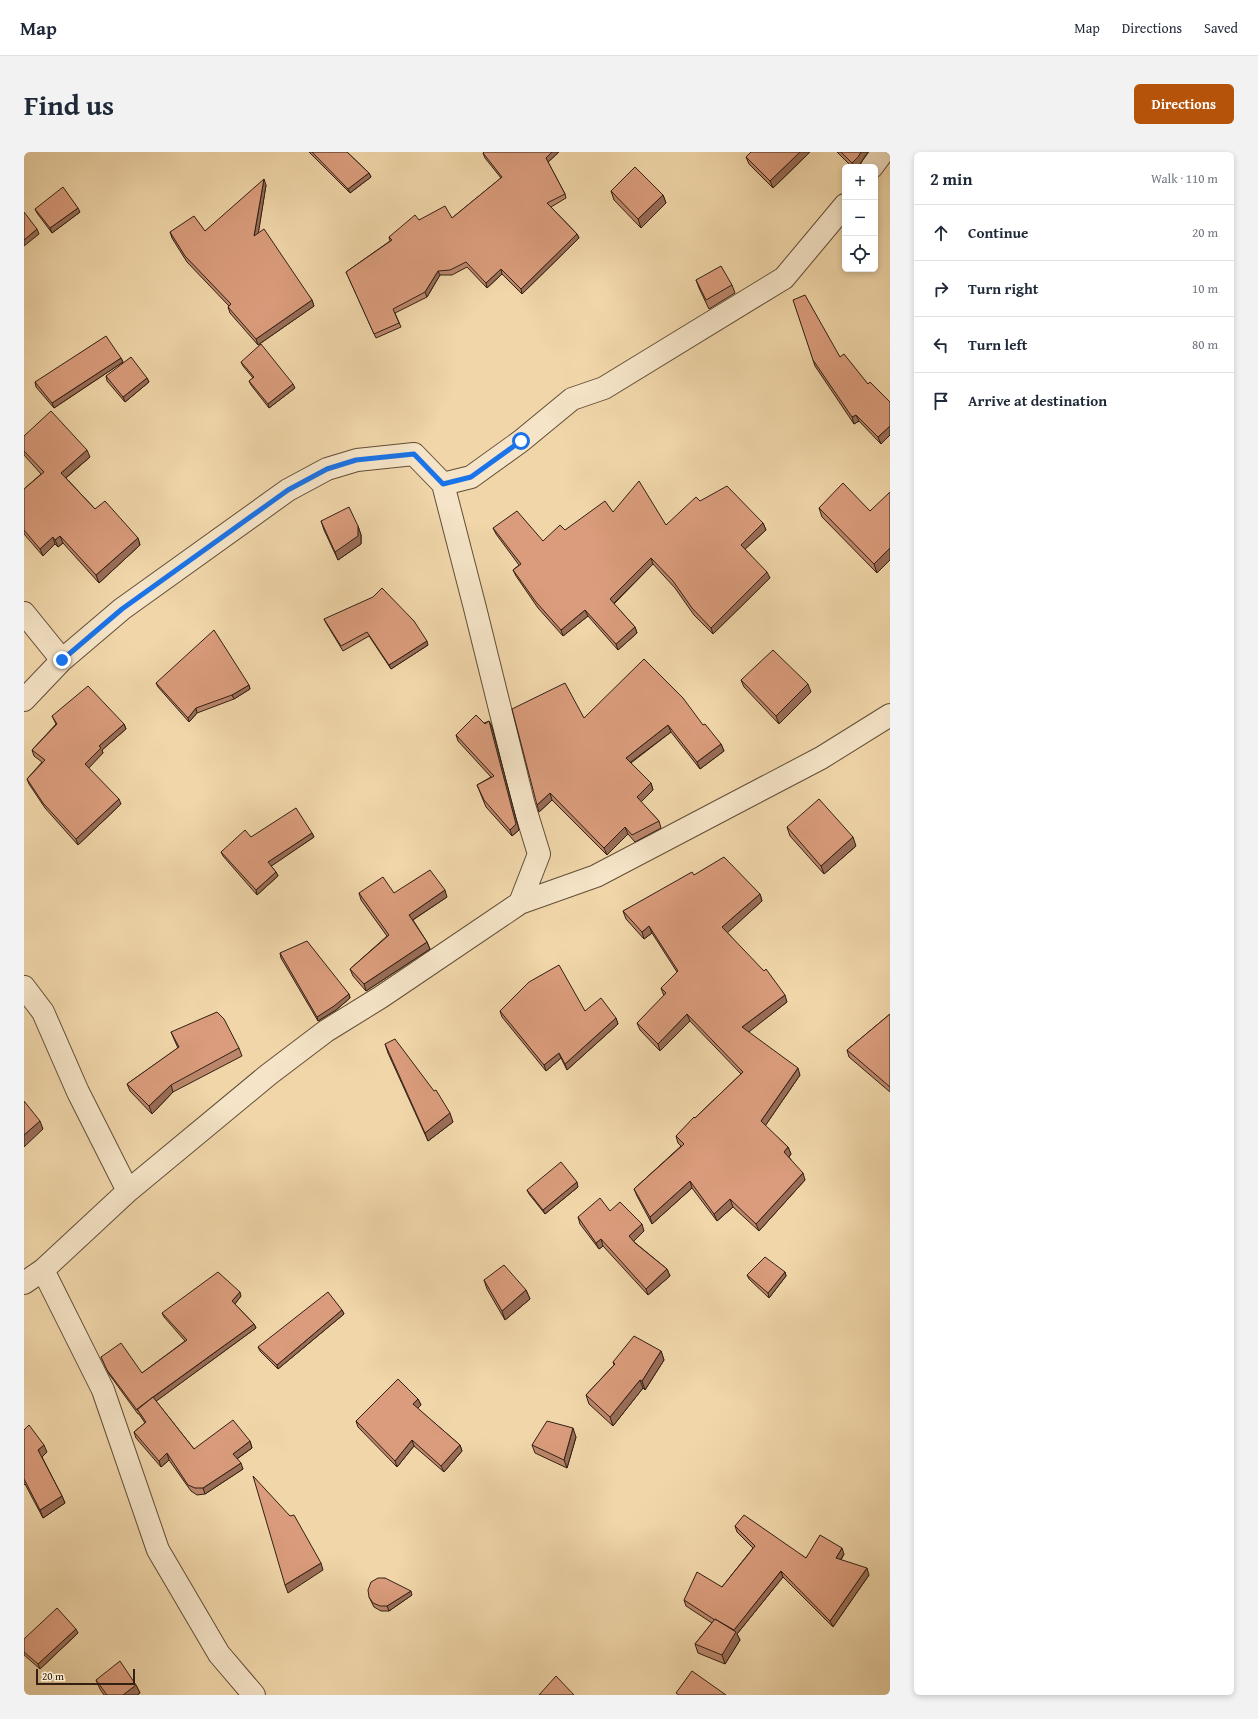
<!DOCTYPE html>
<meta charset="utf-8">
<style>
:root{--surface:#fff;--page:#f2f2f3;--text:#1f2937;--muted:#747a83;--line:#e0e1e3;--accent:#b45309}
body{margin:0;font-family:"Gentium Book Plus",serif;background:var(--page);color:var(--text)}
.controls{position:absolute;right:12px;top:12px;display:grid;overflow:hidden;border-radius:6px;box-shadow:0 2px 6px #0003}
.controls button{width:36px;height:36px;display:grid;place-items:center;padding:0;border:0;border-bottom:1px solid var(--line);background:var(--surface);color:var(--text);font:20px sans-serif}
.scale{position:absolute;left:12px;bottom:10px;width:99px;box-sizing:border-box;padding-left:4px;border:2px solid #322013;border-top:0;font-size:11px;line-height:14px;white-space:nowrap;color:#322013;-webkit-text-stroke:3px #f5e4c7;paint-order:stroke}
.stop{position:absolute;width:12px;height:12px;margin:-9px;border:3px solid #1a73e8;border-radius:50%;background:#fff}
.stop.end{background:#1a73e8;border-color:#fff;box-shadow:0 1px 4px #0008}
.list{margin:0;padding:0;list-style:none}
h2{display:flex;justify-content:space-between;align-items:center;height:52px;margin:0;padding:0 16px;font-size:17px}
h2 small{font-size:13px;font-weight:400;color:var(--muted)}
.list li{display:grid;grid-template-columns:26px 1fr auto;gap:12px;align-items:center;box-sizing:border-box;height:56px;padding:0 16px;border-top:1px solid var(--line)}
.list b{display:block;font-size:15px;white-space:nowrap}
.list em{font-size:13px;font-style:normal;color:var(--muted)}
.icon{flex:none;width:22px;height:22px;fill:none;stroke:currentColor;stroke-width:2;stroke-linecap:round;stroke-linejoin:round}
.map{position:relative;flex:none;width:866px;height:1543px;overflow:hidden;border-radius:6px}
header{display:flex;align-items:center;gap:24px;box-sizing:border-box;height:56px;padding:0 20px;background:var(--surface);border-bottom:1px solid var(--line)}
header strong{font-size:19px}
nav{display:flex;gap:22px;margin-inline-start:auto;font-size:14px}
.intro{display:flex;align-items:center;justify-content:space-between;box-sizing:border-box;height:96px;padding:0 24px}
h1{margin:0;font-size:28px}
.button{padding:10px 18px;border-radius:6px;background:var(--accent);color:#fff;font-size:14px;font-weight:700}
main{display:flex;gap:24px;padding:0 24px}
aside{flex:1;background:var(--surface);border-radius:6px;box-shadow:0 2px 6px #0003}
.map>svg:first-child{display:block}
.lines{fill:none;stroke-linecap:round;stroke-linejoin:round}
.minor-casing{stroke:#624e38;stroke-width:24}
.minor{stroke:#f5e4c7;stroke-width:22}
.wall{fill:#bb866b;stroke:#322013}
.shaded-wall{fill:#996d57;stroke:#322013}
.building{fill:#da9c7c;stroke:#322013}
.route{stroke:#1a73e8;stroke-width:5}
</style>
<header>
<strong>Map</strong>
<nav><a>Map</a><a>Directions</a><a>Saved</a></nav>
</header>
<div class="intro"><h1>Find us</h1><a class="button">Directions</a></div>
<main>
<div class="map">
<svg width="866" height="1543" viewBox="0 0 866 1543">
<rect width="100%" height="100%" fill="#f0d6a9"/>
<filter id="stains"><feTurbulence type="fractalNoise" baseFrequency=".005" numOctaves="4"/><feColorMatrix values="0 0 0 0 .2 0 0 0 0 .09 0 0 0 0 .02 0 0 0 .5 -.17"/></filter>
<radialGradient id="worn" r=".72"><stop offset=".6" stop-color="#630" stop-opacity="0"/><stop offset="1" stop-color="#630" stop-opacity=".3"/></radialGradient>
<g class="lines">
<defs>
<path id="minor" d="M 848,15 L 859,0
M 419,332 L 451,456 L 499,650 L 515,702 L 496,751
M 0,461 L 38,508
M 0,548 L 38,508 L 98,457 L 264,338 L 303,317 L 333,308 L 390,302 L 419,332 L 447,325 L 497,289 L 548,247 L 580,236 L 760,126 L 821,53
M 0,835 L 19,860 L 54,940 L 104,1039
M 19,1118 L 79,1238 L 134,1398 L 195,1502 L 230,1543
M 0,1131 L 19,1118 L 104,1039 L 244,923 L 302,879 L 357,845 L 496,751 L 572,724 L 797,606 L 866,563"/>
</defs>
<!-- minor casing -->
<use href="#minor" class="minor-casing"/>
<!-- minor -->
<use href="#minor" class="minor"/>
</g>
<!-- wall -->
<path class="wall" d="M 285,0 L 323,0 L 345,21 L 347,25 L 326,41 Z
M 535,0 L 524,10 L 541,42 L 542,46 L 527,55 L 553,82 L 555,86 L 498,142 L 478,122 L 463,136 L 443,115 L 428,123 L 416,123 L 403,145 L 371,161 L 377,175 L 352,186 L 322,120 L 366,89 L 365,85 L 395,68 L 428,66 L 477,26 L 461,6 L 459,1 Z
M 786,0 L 749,36 L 725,12 L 722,5 Z
M 813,0 L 844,0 L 836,12 L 833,15 L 828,15 Z
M 242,33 L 234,81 L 288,148 L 290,154 L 234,193 L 206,161 L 204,155 L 205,154 L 163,110 L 148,86 L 146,80 L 181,79 Z
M 587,39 L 639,43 L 642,51 L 617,76 L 590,48 Z
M 11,57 L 56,60 L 28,81 L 13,61 Z
M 672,128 L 708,133 L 711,141 L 685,157 L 675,136 Z
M 816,205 L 844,232 L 857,292 L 835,269 L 830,272 L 791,214 L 789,208 Z
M 97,206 L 99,210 L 30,256 L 12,235 L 11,230 Z
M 217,210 L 271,236 L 245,256 L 227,233 L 225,229 L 229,226 L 219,214 Z
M 82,224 L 123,226 L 125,230 L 101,250 L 83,229 Z
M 0,284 L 66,305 L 42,326 L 71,357 L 114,386 L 116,393 L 75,431 L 39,391 L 34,395 L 31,392 L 19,404 L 0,382 L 0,337 L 17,322 L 0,303 Z
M 676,349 L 739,371 L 742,378 L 721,397 L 746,426 L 689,482 L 670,463 L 651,436 L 629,412 L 590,452 L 611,475 L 613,481 L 594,498 L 564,464 L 539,484 L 514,456 L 492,424 L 489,418 L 495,413 L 472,382 L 469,376 L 519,389 L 541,378 L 589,360 L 642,373 Z
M 795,356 L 846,359 L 853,421 L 798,365 Z
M 297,369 L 334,374 L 337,383 L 337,392 L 314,408 L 300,378 Z
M 300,467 L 404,493 L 367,517 L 345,484 L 319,499 L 302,471 Z
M 717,528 L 787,540 L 755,572 L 720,535 Z
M 132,531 L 225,533 L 226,537 L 210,547 L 173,561 L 165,570 L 134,535 Z
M 28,564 L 100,572 L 102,577 L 78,598 L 79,601 L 64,616 L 97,652 L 54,693 L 21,656 L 5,632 L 3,627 L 18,610 L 10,604 L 8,598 L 32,572 Z
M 560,566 L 679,573 L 697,592 L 700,599 L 676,617 L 647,580 L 607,611 L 627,631 L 629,638 L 617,650 L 635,669 L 637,676 L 611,690 L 604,682 L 583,703 L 528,648 L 515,660 Z
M 465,569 L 468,575 L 495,678 L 488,684 L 462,655 L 453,633 L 467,625 L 434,589 L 432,583 Z
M 763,675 L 832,694 L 800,722 L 766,684 Z
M 288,681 L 290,685 L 247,714 L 252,720 L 254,724 L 233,743 L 199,704 L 197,700 Z
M 670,723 L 736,742 L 738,749 L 703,780 L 763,850 L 724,880 L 776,923 L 741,974 L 764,995 L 767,1002 L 765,1005 L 781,1028 L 735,1079 L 709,1055 L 693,1069 L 668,1036 L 628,1072 L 613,1044 L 610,1037 L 657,994 L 654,991 L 652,984 L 717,922 L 666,869 L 636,899 L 616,878 L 613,871 L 640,844 L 637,836 L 653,820 L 628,781 L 620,787 L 602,767 L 599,759 Z
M 335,741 L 370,741 L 423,745 L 389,768 L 403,790 L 406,797 L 342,839 L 329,824 L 326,817 L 363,784 L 337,748 Z
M 256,801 L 325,842 L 326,846 L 312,858 L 294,869 L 257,806 Z
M 476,859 L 561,859 L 592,866 L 594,872 L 543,918 L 537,906 L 522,919 L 478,865 Z
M 866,862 L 866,940 L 825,905 L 823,898 Z
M 147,880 L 215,896 L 218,904 L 149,940 L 128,962 L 106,939 L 103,932 L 154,896 L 150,887 Z
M 361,892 L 429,970 L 404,989 L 364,901 Z
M 554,1035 L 521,1062 L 505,1042 L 503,1038 Z
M 554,1065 L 620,1079 L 609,1089 L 643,1117 L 646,1124 L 624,1143 L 579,1094 L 575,1097 L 556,1072 Z
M 761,1120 L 762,1124 L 745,1146 L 725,1127 L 723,1123 Z
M 460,1128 L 502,1138 L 506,1147 L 481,1168 L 463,1137 Z
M 217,1144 L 211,1152 L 230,1172 L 232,1176 L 132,1249 L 170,1297 L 226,1289 L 228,1296 L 213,1307 L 219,1317 L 181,1342 L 173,1343 L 167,1339 L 145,1308 L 137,1315 L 112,1286 L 110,1280 L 121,1271 L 115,1262 L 114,1262 L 85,1222 L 77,1205 L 118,1221 L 161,1189 L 140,1165 L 138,1161 Z
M 318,1158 L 320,1162 L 254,1217 L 236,1199 L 234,1195 Z
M 637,1199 L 640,1208 L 621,1238 L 619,1236 L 589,1274 L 565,1252 L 562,1243 L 590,1213 L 589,1210 Z
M 394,1247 L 397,1253 L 393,1256 L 436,1293 L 438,1299 L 420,1320 L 390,1294 L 373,1315 L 334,1275 L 332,1269 Z
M 0,1278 L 23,1300 L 18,1305 L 38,1344 L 41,1351 L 19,1366 L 1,1332 L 0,1333 Z
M 552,1285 L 543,1316 L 511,1301 L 508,1293 Z
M 711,1374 L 782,1406 L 820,1402 L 817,1408 L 845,1423 L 809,1475 L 759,1425 L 713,1482 L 716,1488 L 701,1512 L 674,1501 L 671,1492 L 688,1471 L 662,1454 L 660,1448 L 698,1435 L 729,1396 L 713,1380 Z
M 388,1443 L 365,1459 L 357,1459 L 350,1455 L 345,1445 Z
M 54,1481 L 16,1517 L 0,1503 L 0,1487 Z
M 72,1528 L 112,1533 L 116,1541 L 113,1543 L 80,1543 L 76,1537 Z"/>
<!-- shaded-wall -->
<path class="shaded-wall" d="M 528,0 L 535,0 L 523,11 L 522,6 Z
M 776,0 L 786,0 L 749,36 L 746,29 Z
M 837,0 L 844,0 L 836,12 L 833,15 L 829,15 L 828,11 Z
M 345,21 L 347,25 L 326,41 L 324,37 Z
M 240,27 L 242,33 L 233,90 L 230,84 Z
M 639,43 L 642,51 L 617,76 L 614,67 Z
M 54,56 L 56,60 L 28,81 L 26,76 Z
M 13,77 L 15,82 L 0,94 L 0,88 Z
M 553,82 L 555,86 L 498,142 L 497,137 Z
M 477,117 L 478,122 L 463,136 L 462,131 Z
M 414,119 L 416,123 L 403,145 L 401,140 Z
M 288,148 L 290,154 L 234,193 L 232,187 Z
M 97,206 L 99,210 L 30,256 L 28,251 Z
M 123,226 L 125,230 L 101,250 L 99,245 Z
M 269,232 L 271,236 L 245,256 L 244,252 Z
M 832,263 L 835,269 L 830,272 L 828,265 Z
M 866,274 L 866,283 L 857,292 L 854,285 Z
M 63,298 L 66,305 L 39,328 L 37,321 Z
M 739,371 L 742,378 L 719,399 L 717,393 Z
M 334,374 L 337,383 L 337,392 L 314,408 L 311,400 Z
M 36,384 L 39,391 L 34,395 L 31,388 Z
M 29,385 L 31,392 L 19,404 L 16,397 Z
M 114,386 L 116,393 L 75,431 L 72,423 Z
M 866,396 L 866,408 L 853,421 L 850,412 Z
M 627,406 L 629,412 L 588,453 L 586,447 Z
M 743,420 L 746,426 L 689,482 L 687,476 Z
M 561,458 L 564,464 L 539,484 L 537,478 Z
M 611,475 L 613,481 L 594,498 L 592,492 Z
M 403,489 L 404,493 L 367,517 L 365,513 Z
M 784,532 L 787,540 L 755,572 L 752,564 Z
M 225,533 L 226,537 L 210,547 L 208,543 Z
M 172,556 L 173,561 L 165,570 L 164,566 Z
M 465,569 L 468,575 L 495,678 L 488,684 L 486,678 Z
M 100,572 L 102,577 L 78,598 L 79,601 L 63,618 L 61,612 L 75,594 Z
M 644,573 L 647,580 L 604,612 L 602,606 Z
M 697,592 L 700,599 L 676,617 L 673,610 Z
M 627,631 L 629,638 L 615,652 L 613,645 Z
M 526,641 L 528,648 L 515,660 L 513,653 Z
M 95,647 L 97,652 L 54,693 L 52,687 Z
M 601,675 L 604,682 L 583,703 L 580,696 Z
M 288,681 L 290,685 L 246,715 L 244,710 Z
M 829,685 L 832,694 L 800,722 L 797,714 Z
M 252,720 L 254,724 L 233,743 L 232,738 Z
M 421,738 L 423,745 L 387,769 L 385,763 Z
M 736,742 L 738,749 L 701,783 L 698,775 Z
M 625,774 L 628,781 L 620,787 L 618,780 Z
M 403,790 L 406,797 L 342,839 L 340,832 Z
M 325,842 L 326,846 L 312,858 L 294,869 L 293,865 Z
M 761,843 L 763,850 L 721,883 L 718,875 Z
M 663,862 L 666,869 L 636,899 L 634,892 Z
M 592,866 L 594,872 L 543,918 L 541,912 Z
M 535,901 L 537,906 L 522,919 L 520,913 Z
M 774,916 L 776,923 L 739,977 L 737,969 Z
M 147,933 L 149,940 L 128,962 L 125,954 Z
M 426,961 L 429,970 L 404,989 L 401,981 Z
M 16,969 L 19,977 L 0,995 L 0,983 Z
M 764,995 L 767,1002 L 763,1007 L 760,1000 Z
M 779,1021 L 781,1028 L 735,1079 L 732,1072 Z
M 666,1029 L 668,1036 L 628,1072 L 626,1065 Z
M 553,1030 L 554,1035 L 521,1062 L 519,1058 Z
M 706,1047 L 709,1055 L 693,1069 L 690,1062 Z
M 618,1072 L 620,1079 L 608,1091 L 605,1084 Z
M 577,1087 L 579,1094 L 575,1097 L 572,1091 Z
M 643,1117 L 646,1124 L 624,1143 L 622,1137 Z
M 761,1120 L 762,1124 L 745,1146 L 744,1141 Z
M 502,1138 L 506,1147 L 481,1168 L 478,1159 Z
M 216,1140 L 217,1144 L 210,1153 L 208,1149 Z
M 318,1158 L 320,1162 L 254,1217 L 253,1213 Z
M 230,1172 L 232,1176 L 116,1261 L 113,1257 Z
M 637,1199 L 640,1208 L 621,1238 L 618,1229 Z
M 616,1228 L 619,1236 L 589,1274 L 586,1265 Z
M 394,1247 L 397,1253 L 391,1259 L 389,1252 Z
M 549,1276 L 552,1285 L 543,1316 L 540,1308 Z
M 388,1288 L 390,1294 L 373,1315 L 371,1309 Z
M 226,1289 L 228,1296 L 211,1308 L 209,1302 Z
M 20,1293 L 23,1300 L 17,1306 L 14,1298 Z
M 436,1293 L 438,1299 L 420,1320 L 417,1314 Z
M 143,1301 L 145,1308 L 137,1315 L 135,1309 Z
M 217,1311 L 219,1317 L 181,1342 L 179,1336 Z
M 38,1344 L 41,1351 L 19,1366 L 16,1358 Z
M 818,1396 L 820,1402 L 814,1412 L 812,1406 Z
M 297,1411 L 299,1418 L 264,1441 L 261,1433 Z
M 843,1416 L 845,1423 L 809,1475 L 806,1469 Z
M 757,1419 L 759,1425 L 713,1482 L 716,1488 L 701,1512 L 698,1503 L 709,1479 Z
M 387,1439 L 388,1443 L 365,1459 L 363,1454 Z
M 52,1477 L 54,1481 L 16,1517 L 14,1512 Z
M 112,1533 L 116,1541 L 113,1543 L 99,1543 Z"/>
<!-- building -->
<path class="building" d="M 288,0 L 323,0 L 345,21 L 324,37 Z
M 460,0 L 528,0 L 522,6 L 541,42 L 523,51 L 553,82 L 497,137 L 477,117 L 462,131 L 442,110 L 426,118 L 414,119 L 401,140 L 369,157 L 375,171 L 350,182 L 322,120 L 368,88 L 365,85 L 391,63 L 395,68 L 421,54 L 428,66 L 478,25 L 459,1 Z
M 727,0 L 776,0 L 746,29 L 722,5 Z
M 817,0 L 837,0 L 834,5 L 828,11 Z
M 611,15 L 639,43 L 614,67 L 587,39 Z
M 240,27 L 230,84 L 240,77 L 288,148 L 232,187 L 204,155 L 207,152 L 161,104 L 146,80 L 170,64 L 181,79 Z
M 39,35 L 54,56 L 26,76 L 11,57 Z
M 0,60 L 13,77 L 0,88 Z
M 697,114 L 708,133 L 682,148 L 672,128 Z
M 781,143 L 816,205 L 820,202 L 844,232 L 846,230 L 866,250 L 866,274 L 854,285 L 832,263 L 828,265 L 789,208 L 769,148 Z
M 82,184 L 97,206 L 28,251 L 11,230 Z
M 237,192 L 269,232 L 244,252 L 225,229 L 230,225 L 217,210 Z
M 107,205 L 123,226 L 99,245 L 82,224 Z
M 27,259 L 63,298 L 37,321 L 71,357 L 81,349 L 114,386 L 72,423 L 36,384 L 31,388 L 29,385 L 16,397 L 0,378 L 0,337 L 20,320 L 0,299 L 0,284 Z
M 615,329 L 642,373 L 672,345 L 676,349 L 703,334 L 739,371 L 717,393 L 743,420 L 687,476 L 668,456 L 649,429 L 627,406 L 586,447 L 611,475 L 592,492 L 561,458 L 537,478 L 512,450 L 489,418 L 497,412 L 469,376 L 493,359 L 519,389 L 536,373 L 541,378 L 581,349 L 589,360 Z
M 819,331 L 846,359 L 866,340 L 866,396 L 850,412 L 795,356 Z
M 325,355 L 334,374 L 334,384 L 311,400 L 297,369 Z
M 358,436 L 390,469 L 403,489 L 365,513 L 343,480 L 317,494 L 300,467 L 349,445 Z
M 190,478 L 225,533 L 208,543 L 172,556 L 164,566 L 132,531 Z
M 749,498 L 784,532 L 752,564 L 717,528 Z
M 620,507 L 659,546 L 679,573 L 681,572 L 697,592 L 673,610 L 644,573 L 602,606 L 627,631 L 613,645 L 635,669 L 608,683 L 601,675 L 580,696 L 526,641 L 513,653 L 488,557 L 541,531 L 560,566 Z
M 64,534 L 100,572 L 75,594 L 77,596 L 61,612 L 95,647 L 52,687 L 19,651 L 3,627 L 21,608 L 8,598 L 33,572 L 28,564 Z
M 452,563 L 461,572 L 465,569 L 492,672 L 486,678 L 460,648 L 453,633 L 470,624 L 432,583 Z
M 795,647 L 829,685 L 797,714 L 763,675 Z
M 272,656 L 288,681 L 244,710 L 252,720 L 232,738 L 197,700 L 221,678 L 227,685 Z
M 700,705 L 736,742 L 698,775 L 740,819 L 742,817 L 761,843 L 718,875 L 774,916 L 737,969 L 764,995 L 760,1000 L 779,1021 L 732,1072 L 706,1047 L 690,1062 L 666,1029 L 626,1065 L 610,1037 L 660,992 L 652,984 L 670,965 L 671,966 L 719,920 L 663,862 L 634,892 L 613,871 L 642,841 L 637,836 L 654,819 L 625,774 L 618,780 L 599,759 L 668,720 L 670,723 Z
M 406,718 L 421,738 L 385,763 L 403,790 L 340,832 L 326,817 L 365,783 L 335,741 L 359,725 L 370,741 Z
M 283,789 L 325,842 L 310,854 L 293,865 L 256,801 Z
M 535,813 L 561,859 L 577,846 L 592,866 L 541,912 L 535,901 L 520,913 L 476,859 L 505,830 Z
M 193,860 L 200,867 L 215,896 L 147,933 L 125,954 L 103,932 L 155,895 L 147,880 Z
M 866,862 L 866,935 L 823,898 Z
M 371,887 L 410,939 L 412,938 L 426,961 L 401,981 L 361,892 Z
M 0,949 L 16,969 L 0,983 Z
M 537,1010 L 553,1030 L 519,1058 L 503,1038 Z
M 576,1046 L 586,1059 L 596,1050 L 618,1072 L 605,1084 L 611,1091 L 643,1117 L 622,1137 L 577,1087 L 572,1091 L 554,1065 Z
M 741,1105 L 761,1120 L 744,1141 L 723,1123 Z
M 480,1113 L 502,1138 L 478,1159 L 460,1128 Z
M 194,1120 L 216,1140 L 208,1149 L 230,1172 L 129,1245 L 113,1258 L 83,1218 L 77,1205 L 97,1191 L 118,1221 L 163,1188 L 138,1161 Z
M 304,1140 L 318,1158 L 253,1213 L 234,1195 Z
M 610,1184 L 637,1199 L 618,1229 L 616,1228 L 586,1265 L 562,1243 L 591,1212 L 589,1210 Z
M 374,1227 L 394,1247 L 389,1252 L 436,1293 L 417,1314 L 388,1288 L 371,1309 L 332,1269 Z
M 129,1245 L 170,1297 L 209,1268 L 226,1289 L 209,1302 L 217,1311 L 179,1336 L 171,1336 L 164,1333 L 143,1301 L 135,1309 L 110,1280 L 122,1270 L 113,1257 Z
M 523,1269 L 549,1276 L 540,1308 L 508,1293 Z
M 5,1273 L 20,1293 L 14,1298 L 38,1344 L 16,1358 L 0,1327 L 0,1278 Z
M 229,1324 L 266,1364 L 270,1363 L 297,1411 L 261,1433 Z
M 720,1363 L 782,1406 L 796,1383 L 818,1396 L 812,1406 L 843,1416 L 806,1469 L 757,1419 L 710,1478 L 691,1467 L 691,1468 L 660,1448 L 673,1420 L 698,1435 L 731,1394 L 711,1374 Z
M 354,1426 L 361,1426 L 387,1439 L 363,1454 L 356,1454 L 349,1451 L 345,1445 L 344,1438 L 347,1430 Z
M 33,1456 L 52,1477 L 14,1512 L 0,1500 L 0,1487 Z
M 691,1467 L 712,1480 L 698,1503 L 671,1492 Z
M 96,1509 L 112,1533 L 99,1543 L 83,1543 L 72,1528 Z
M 668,1519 L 702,1543 L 655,1543 L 652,1541 Z
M 532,1524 L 550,1543 L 515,1543 Z"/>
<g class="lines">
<!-- route -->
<path class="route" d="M 38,508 L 98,457 L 264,338 L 303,317 L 332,308 L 390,302 L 419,332 L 447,325 L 497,289"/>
</g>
<rect width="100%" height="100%" filter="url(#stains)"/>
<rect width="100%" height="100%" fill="url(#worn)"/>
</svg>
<div class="controls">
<button>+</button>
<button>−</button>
<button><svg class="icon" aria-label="locate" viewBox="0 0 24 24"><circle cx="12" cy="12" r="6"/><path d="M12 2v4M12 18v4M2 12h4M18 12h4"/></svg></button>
</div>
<div class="scale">20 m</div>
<div class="stop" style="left:497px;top:289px"></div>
<div class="stop end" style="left:38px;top:508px"></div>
</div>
<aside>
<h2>2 min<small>Walk · 110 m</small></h2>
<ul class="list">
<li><svg class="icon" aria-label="ahead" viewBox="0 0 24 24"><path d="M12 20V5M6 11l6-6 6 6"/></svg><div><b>Continue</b></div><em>20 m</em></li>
<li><svg class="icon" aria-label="right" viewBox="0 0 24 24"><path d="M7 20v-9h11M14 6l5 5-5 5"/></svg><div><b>Turn right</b></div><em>10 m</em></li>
<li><svg class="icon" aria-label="left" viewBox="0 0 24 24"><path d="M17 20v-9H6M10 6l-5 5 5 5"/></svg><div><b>Turn left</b></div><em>80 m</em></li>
<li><svg class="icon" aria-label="arrive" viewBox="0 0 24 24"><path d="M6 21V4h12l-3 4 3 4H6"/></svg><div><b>Arrive at destination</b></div></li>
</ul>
</aside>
</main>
